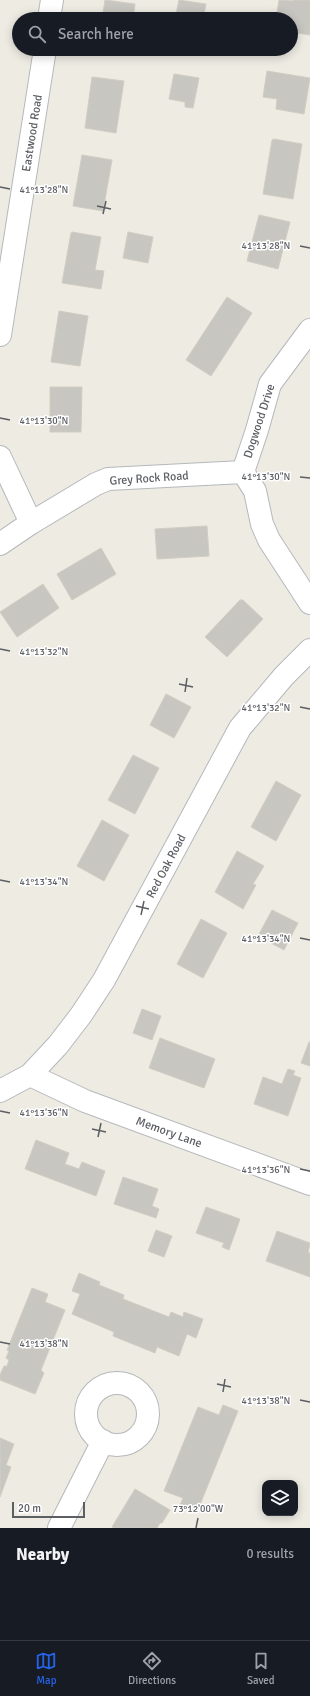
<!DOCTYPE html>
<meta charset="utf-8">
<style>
:root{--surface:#171b24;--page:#242831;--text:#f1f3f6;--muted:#9ea1a6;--line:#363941;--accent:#2563eb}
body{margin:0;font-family:Signika,sans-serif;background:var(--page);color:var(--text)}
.controls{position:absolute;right:12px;bottom:12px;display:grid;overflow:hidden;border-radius:8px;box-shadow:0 2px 10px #0003}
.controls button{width:36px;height:36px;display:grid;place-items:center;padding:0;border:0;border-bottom:1px solid var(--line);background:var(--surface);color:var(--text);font:20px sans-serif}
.scale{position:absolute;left:12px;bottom:10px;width:73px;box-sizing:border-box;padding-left:4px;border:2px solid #5b5e63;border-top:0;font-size:11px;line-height:14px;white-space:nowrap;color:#5b5e63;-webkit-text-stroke:3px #fff;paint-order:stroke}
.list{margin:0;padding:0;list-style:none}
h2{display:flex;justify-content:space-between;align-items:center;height:52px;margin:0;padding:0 16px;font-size:17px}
h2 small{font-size:13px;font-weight:400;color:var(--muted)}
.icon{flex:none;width:22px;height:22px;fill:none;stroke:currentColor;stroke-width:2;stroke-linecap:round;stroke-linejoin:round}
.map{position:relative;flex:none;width:310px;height:1528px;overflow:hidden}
.search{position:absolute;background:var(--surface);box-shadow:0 2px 10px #0003;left:12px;right:12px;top:12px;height:44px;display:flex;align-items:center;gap:10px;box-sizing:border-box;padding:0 14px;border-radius:22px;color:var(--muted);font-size:15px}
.sheet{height:112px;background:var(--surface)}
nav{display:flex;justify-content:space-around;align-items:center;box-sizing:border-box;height:56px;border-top:1px solid var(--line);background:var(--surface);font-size:11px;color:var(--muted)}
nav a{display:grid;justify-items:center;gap:2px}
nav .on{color:var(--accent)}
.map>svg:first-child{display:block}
.building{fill:#c8c6c0;stroke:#d1cdc1}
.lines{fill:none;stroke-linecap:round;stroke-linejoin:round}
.minor-casing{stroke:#b5b8bc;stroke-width:24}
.minor{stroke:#fff;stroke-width:22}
.ticks{fill:none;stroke:#5b5e63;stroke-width:1.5}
.labels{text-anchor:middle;stroke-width:3;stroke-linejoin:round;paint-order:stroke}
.street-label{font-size:12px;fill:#5b5e63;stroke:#fff}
.ticks-label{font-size:10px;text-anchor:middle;fill:#5b5e63;stroke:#fff;stroke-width:3;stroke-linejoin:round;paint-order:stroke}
</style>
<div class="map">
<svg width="310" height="1528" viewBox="0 0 310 1528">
<rect width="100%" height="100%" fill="#edebe2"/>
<!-- building -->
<path class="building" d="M 105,0 L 135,4 L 133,19 L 102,19 Z
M 179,0 L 206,4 L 203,19 L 175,19 Z
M 279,0 L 293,1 L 293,0 L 310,0 L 310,35 L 291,32 L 291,19 L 276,19 Z
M 97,49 L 128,49 L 127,55 Z
M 267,71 L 310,78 L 304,114 L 276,109 L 277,99 L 263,97 Z
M 174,74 L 199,78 L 193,108 L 185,107 L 185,102 L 169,99 Z
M 92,77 L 124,81 L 116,133 L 85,128 Z
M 274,139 L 302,144 L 293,199 L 263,194 L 272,140 Z
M 82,155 L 112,160 L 103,211 L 73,206 Z
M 259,215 L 290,222 L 278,269 L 247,261 Z
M 72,232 L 101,237 L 95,270 L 104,271 L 101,289 L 62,283 L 71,233 Z
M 128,232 L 153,237 L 148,263 L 123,258 Z
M 227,297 L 252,313 L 211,376 L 186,360 Z
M 59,311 L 88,316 L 80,366 L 51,362 Z
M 50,387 L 82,387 L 81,432 L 50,432 Z
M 207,526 L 209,556 L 157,559 L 155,529 Z
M 101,548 L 116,574 L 72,600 L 57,574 Z
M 43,584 L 59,608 L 17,637 L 0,612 Z
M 240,600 L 243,600 L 263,619 L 227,657 L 205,637 Z
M 166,694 L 191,707 L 174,738 L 150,725 Z
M 133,755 L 159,768 L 135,814 L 108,800 Z
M 276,781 L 301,795 L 276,841 L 251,827 Z
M 102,820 L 129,835 L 104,881 L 77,866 Z
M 237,851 L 264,866 L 253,884 L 256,885 L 243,909 L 215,892 Z
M 272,910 L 298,923 L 284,950 L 258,936 Z
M 201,919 L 227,933 L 203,978 L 177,964 Z
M 142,1009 L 161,1016 L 152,1040 L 133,1033 Z
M 160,1038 L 215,1059 L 204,1088 L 149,1068 Z
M 309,1042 L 310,1042 L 310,1066 L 301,1063 Z
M 288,1069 L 295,1071 L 293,1075 L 301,1078 L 288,1116 L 254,1104 L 263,1077 L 282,1084 Z
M 36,1140 L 69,1153 L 65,1164 L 79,1169 L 82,1162 L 105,1171 L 96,1196 L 25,1169 Z
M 123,1177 L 158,1189 L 152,1206 L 159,1209 L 156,1218 L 114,1204 Z
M 206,1207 L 240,1219 L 229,1250 L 222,1247 L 224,1243 L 196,1233 Z
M 156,1230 L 172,1236 L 164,1257 L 148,1251 Z
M 277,1231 L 310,1243 L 308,1253 L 310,1253 L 310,1277 L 266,1261 Z
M 79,1273 L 100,1282 L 99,1285 L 124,1295 L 123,1299 L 169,1317 L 171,1312 L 183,1317 L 184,1312 L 203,1319 L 196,1338 L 187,1334 L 179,1356 L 157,1347 L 155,1353 L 113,1336 L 114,1332 L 72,1314 L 80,1294 L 72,1291 Z
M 32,1288 L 48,1294 L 45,1302 L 65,1310 L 41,1370 L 44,1373 L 35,1394 L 0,1380 L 0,1375 L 4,1366 L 7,1366 L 9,1360 L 6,1358 L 9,1351 L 7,1350 Z
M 223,1405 L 238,1411 L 197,1512 L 180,1505 L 183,1498 L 164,1491 L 198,1407 L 219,1415 Z
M 0,1438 L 14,1444 L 6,1465 L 11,1467 L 0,1497 Z
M 135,1489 L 170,1510 L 162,1523 L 160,1523 L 157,1528 L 115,1528 L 112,1527 Z"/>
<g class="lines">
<defs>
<path id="minor" d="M 49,19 L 52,0
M 0,335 L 45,49
M 0,457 L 31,523
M 243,472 L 257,430 L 270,384 L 310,330
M 243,472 L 255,491 L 262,524 L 269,540 L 310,603
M 0,544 L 31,523 L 96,484 L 108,479 L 243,472
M 30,1075 L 85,1101 L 310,1184
M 0,1091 L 30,1075 L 58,1045 L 81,1015 L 104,980 L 240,728 L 284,676 L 310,650
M86 1414a31 31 0 1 1 62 0a31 31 0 1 1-62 0Z
M 59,1528 L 103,1441"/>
</defs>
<!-- minor casing -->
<use href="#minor" class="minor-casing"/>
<!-- minor -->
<use href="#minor" class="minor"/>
</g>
<!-- ticks -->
<path class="ticks" d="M 0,187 L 10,189M 97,206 L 111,209M 103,214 L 106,201M 300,246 L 310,248M 0,418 L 10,420M 300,477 L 310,478M 0,649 L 10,651M 179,684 L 193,687M 185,692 L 187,678M 300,707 L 310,709M 0,880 L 10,882M 136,906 L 149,909M 141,915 L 144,901M 300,938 L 310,940M 0,1111 L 10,1113M 92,1129 L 106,1132M 98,1137 L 101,1123M 300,1169 L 310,1171M 0,1342 L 10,1344M 217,1384 L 231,1387M 223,1392 L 225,1379M 300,1400 L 310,1402M 196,1528 L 198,1518"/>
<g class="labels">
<!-- street labels -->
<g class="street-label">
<text transform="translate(32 133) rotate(-81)" y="4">Eastwood Road</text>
<text transform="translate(259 421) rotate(-72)" y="4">Dogwood Drive</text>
<text transform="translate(149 478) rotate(-4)" y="4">Grey Rock Road</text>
<text transform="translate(166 866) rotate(-62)" y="4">Red Oak Road</text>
<text transform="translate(169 1132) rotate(20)" y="4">Memory Lane</text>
</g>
</g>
<g class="ticks-label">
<text x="44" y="193">41°13'28"N</text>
<text x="266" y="249">41°13'28"N</text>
<text x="44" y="424">41°13'30"N</text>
<text x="266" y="480">41°13'30"N</text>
<text x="44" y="655">41°13'32"N</text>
<text x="266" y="711">41°13'32"N</text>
<text x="44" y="885">41°13'34"N</text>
<text x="266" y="942">41°13'34"N</text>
<text x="44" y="1116">41°13'36"N</text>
<text x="266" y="1173">41°13'36"N</text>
<text x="44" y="1347">41°13'38"N</text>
<text x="266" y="1404">41°13'38"N</text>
<text x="198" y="1512">73°12'00"W</text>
</g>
</svg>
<div class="controls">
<button><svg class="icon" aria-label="layers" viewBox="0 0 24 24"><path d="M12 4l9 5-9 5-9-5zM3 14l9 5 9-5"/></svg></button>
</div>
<div class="scale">20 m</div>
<div class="search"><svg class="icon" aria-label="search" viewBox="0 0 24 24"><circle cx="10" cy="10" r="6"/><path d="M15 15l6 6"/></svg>Search here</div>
</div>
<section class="sheet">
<h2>Nearby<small>0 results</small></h2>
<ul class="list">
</ul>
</section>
<nav>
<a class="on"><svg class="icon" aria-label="map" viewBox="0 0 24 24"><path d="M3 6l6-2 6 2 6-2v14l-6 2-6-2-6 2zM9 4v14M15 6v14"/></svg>Map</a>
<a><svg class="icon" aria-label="directions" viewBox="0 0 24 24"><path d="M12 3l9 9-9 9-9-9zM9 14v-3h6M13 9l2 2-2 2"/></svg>Directions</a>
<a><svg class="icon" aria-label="saved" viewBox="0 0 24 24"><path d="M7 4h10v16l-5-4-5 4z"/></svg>Saved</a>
</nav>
